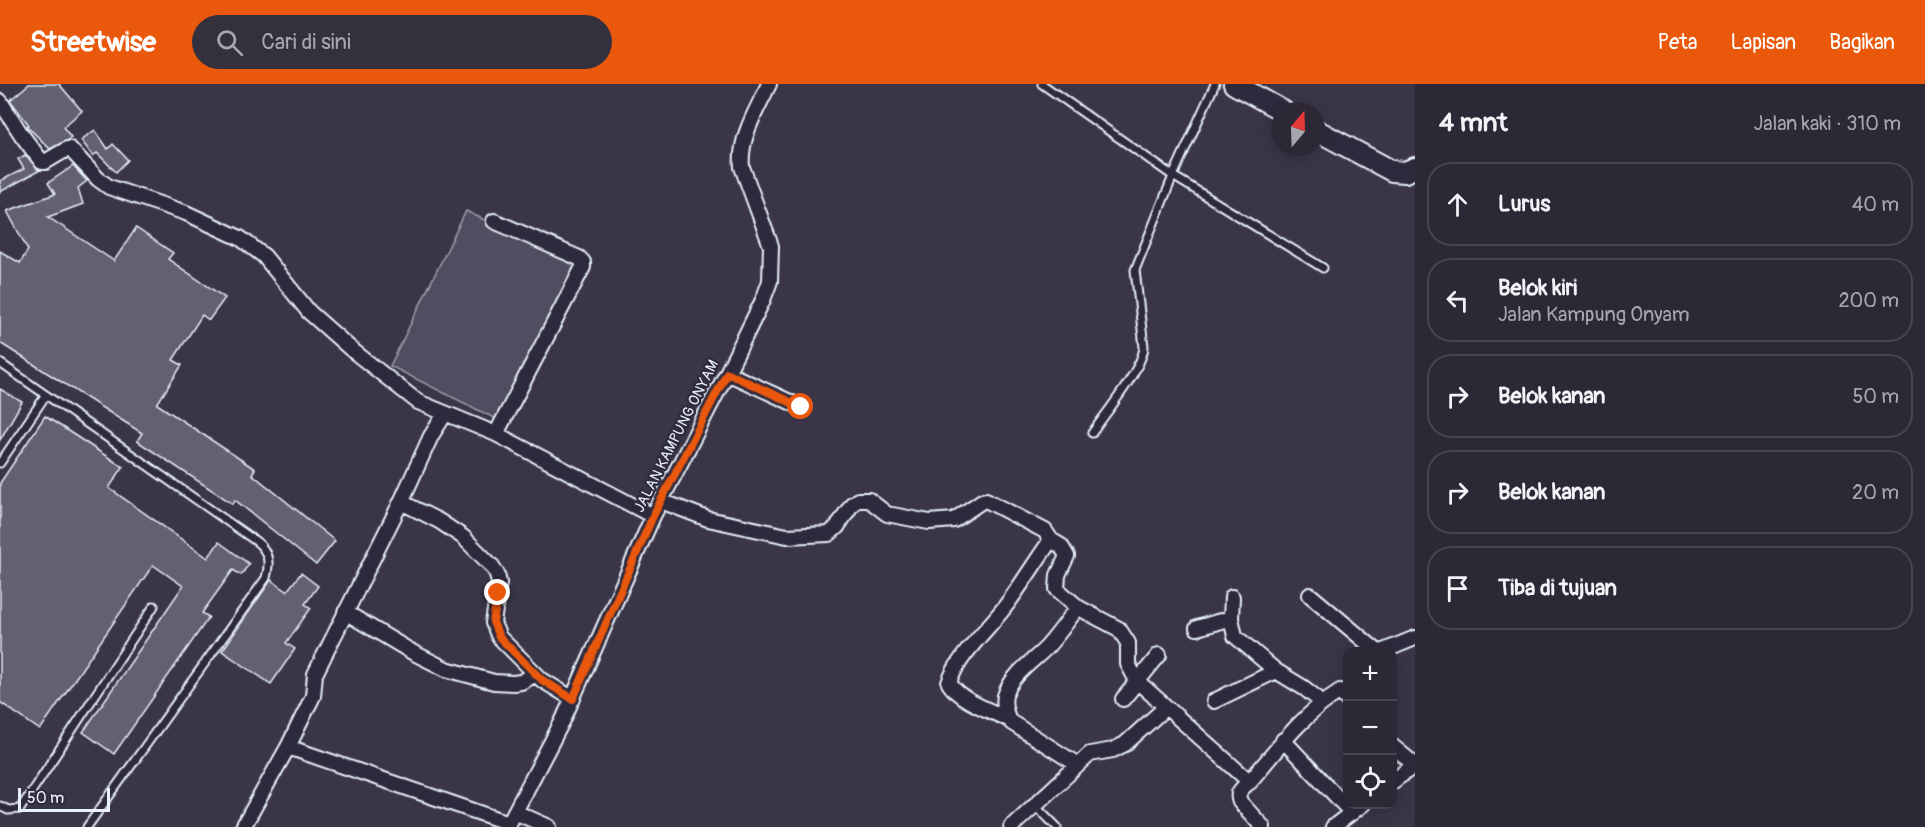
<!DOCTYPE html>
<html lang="id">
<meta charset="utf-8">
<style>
:root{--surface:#2c2836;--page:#34303e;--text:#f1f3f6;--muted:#a6a6ad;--line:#484451;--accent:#ea580c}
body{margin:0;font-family:Pangolin,sans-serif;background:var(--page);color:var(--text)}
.controls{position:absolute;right:18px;bottom:18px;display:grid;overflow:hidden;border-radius:12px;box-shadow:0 3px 15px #0003}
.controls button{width:54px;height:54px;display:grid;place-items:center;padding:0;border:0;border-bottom:2px solid var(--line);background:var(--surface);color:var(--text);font:30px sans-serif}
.compass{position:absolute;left:1271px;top:18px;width:54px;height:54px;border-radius:50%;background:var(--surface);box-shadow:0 3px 15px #0003;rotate:19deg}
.scale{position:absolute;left:18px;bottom:15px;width:92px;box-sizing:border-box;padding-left:6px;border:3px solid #e8f1f8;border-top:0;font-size:16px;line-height:21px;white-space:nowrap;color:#e8f1f8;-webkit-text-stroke:4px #2f2a3d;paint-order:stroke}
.stop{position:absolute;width:18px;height:18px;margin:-14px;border:4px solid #ea580c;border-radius:50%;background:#fff}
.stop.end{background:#ea580c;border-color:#fff;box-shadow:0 2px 6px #0008}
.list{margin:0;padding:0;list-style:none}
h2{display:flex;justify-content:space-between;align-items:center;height:78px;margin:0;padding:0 24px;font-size:26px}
h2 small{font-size:20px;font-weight:400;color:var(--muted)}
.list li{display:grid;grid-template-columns:39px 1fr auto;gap:18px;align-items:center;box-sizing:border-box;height:84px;margin:0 12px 12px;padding:0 12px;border:2px solid var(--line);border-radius:24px}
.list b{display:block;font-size:22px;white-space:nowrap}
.list p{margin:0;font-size:20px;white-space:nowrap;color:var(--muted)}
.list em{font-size:20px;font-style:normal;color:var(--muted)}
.icon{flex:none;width:33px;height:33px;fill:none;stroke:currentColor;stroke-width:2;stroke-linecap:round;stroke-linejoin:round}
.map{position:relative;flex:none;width:1415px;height:743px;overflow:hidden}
header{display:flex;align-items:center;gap:36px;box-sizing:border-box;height:84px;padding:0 30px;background:var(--accent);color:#fff}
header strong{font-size:28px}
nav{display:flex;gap:33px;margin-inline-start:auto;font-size:21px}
.search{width:420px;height:54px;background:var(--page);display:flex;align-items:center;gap:15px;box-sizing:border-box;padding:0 21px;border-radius:33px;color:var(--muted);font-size:22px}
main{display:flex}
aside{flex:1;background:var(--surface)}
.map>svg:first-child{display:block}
.green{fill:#504e5f;stroke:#9ca0ac;stroke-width:1.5}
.building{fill:#636171;stroke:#e8f1f8;stroke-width:1.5}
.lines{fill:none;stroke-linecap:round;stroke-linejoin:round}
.lane-casing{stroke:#e8f1f8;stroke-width:11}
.street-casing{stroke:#e8f1f8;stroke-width:18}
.secondary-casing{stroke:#e8f1f8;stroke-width:24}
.lane{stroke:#2f2a3d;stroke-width:7}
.street{stroke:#2f2a3d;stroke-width:14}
.secondary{stroke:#2f2a3d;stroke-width:20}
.route{stroke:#ea580c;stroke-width:8}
.labels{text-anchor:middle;stroke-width:4.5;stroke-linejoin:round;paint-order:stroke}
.street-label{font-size:15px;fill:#e8f1f8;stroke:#2f2a3d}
</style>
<header>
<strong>Streetwise</strong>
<div class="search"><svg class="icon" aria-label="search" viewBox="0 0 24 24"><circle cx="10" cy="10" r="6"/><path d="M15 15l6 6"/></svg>Cari di sini</div>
<nav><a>Peta</a><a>Lapisan</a><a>Bagikan</a></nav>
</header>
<main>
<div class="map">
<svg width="1415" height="743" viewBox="0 0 1415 743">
<rect width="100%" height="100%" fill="#3a3648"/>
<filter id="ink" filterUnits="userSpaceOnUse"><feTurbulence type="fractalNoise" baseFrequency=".0167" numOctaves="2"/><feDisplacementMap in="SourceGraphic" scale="12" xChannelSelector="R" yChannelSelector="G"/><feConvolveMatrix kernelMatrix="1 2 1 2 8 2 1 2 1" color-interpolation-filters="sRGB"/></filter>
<g filter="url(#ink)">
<!-- green -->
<path class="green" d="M 466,127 L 577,181 L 500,337 L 390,282 Z"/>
<!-- building -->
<path class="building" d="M 29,0 L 59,0 L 82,27 L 63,43 L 71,53 L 68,56 L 50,65 L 27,42 L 29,41 L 10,16 Z
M 95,46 L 108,65 L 113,60 L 128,76 L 116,88 L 97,69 L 93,72 L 81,56 Z
M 25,71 L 40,86 L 0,108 L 0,97 L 24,85 L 18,75 Z
M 73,82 L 87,97 L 78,104 L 83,120 L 48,133 L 114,177 L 136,144 L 173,169 L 168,175 L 225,214 L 209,236 L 202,231 L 173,276 L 182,281 L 157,320 L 255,385 L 252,390 L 335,457 L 316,481 L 235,416 L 233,420 L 137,357 L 142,349 L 0,259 L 0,167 L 20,179 L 28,166 L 7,127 L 55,110 L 48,99 Z
M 0,305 L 22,318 L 0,356 Z
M 45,332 L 123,383 L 109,404 L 208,474 L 219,458 L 249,480 L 241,491 L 233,486 L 202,529 L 209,533 L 114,670 L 83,648 L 183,502 L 153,481 L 40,646 L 0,618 L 0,399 Z
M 301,489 L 318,502 L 305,520 L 311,524 L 286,559 L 295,565 L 271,600 L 222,567 L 271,496 L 287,507 Z"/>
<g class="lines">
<defs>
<path id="lane" d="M 1042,0 L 1173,92 L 1323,184
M 0,279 L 257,458 C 269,468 270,479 266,494 L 87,743
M 1092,349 C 1106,329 1142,285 1144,263 L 1135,186 L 1173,92 L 1215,0
M 0,379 L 46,311
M 1035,721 L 1057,743
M 0,722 L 8,726 L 20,725 L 154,522"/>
<path id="street" d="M 0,17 L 21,50 L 42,78 L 45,78 L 67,65 L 70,65 L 98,95 L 109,103 L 186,129 L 240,154 L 264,172 L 309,228 L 352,266 L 418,318 L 496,350 L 653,432
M 494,137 L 579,174 L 583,178 L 583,183 L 496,350
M 727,289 L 801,323
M 445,330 L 431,352 L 401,418 L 439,437 L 463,453 L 492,482 L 497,490 L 499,499 L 493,539 L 499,553 L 542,596 L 573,615
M 661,417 L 708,435 L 787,452 L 829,450 L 837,443 L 852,420 L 858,416 L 869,416 L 887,430 L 929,438 L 954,436 L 982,417 L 986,416 L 1045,447 L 1051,456 C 1035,478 1021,502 1004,524 C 987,546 957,573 949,599 C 960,617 989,626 1008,635
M 1051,456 L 1061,462 L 1067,472 L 1058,491 L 1057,505 L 1079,524
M 1310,511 L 1378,568
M 1232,513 L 1231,534 L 1235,552 L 1276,587
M 345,528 L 412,568 L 446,585 L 494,598 L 513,599 L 521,598 L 536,590
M 1197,544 L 1231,534
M 1381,568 L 1415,554
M 1123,615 L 1159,571
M 1214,617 L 1276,587 L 1304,604 L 1322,618
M 1283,656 L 1352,729
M 1392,662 L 1415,681
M 288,663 L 509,739
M 1078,681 L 1012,639 C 1006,634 1002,617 1006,609 C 1013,590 1033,577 1046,564 C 1057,552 1066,539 1075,527 L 1079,524 L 1119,545 L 1128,559 L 1128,580 L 1137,597 L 1250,698
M 1392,698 L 1415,681
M 515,728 L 549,743
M 243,743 L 288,663 L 313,612 L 315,590 L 401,418
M 507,743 L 563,636 L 653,432 L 727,289 L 763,216 L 770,197 L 771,162 L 742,83 C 739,53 757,26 769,0
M 1011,743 L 1090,670 L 1113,666 L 1125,660 L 1166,623
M 1263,743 L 1240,718 C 1239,715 1238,714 1239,709 C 1241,704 1248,700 1251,696 C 1280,662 1301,632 1340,607 L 1348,617
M 1333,743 L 1363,720"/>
<path id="secondary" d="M 1234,0 L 1283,27
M 1316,46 L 1392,87 L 1405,88 L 1415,84"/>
</defs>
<!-- lane casing -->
<use href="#lane" class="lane-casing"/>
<!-- street casing -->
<use href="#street" class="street-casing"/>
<!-- secondary casing -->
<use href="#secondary" class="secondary-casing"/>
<!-- lane -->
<use href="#lane" class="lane"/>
<!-- street -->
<use href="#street" class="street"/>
<!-- secondary -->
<use href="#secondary" class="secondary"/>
</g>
</g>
<g class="lines" filter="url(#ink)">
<!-- route -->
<path class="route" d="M 498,509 L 493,538 L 499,553 L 542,596 L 573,615 L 653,432 L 727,289 L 801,323"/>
</g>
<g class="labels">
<!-- street labels -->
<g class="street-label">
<text transform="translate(676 352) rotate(-63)" y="5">JALAN KAMPUNG ONYAM</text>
</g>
</g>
</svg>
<div class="controls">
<button>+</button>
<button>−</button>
<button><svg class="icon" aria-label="locate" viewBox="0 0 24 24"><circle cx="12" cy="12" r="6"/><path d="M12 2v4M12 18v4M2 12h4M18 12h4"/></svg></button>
</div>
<svg class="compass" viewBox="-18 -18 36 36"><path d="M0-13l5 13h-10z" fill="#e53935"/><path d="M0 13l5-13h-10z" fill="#a6a6ad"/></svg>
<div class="scale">50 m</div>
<div class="stop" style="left:801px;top:323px"></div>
<div class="stop end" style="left:498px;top:509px"></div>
</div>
<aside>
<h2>4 mnt<small>Jalan kaki · 310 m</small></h2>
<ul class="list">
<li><svg class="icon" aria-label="ahead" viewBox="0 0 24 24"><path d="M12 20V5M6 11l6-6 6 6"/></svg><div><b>Lurus</b></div><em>40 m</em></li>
<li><svg class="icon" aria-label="left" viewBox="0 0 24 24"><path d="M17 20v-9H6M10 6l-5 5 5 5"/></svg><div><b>Belok kiri</b><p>Jalan Kampung Onyam</p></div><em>200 m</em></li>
<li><svg class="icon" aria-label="right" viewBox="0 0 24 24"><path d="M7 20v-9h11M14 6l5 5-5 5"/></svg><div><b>Belok kanan</b></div><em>50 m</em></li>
<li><svg class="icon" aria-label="right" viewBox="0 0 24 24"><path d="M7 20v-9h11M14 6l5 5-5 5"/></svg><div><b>Belok kanan</b></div><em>20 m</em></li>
<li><svg class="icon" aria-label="arrive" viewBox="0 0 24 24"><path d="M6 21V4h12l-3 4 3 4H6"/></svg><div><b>Tiba di tujuan</b></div></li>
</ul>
</aside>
</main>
